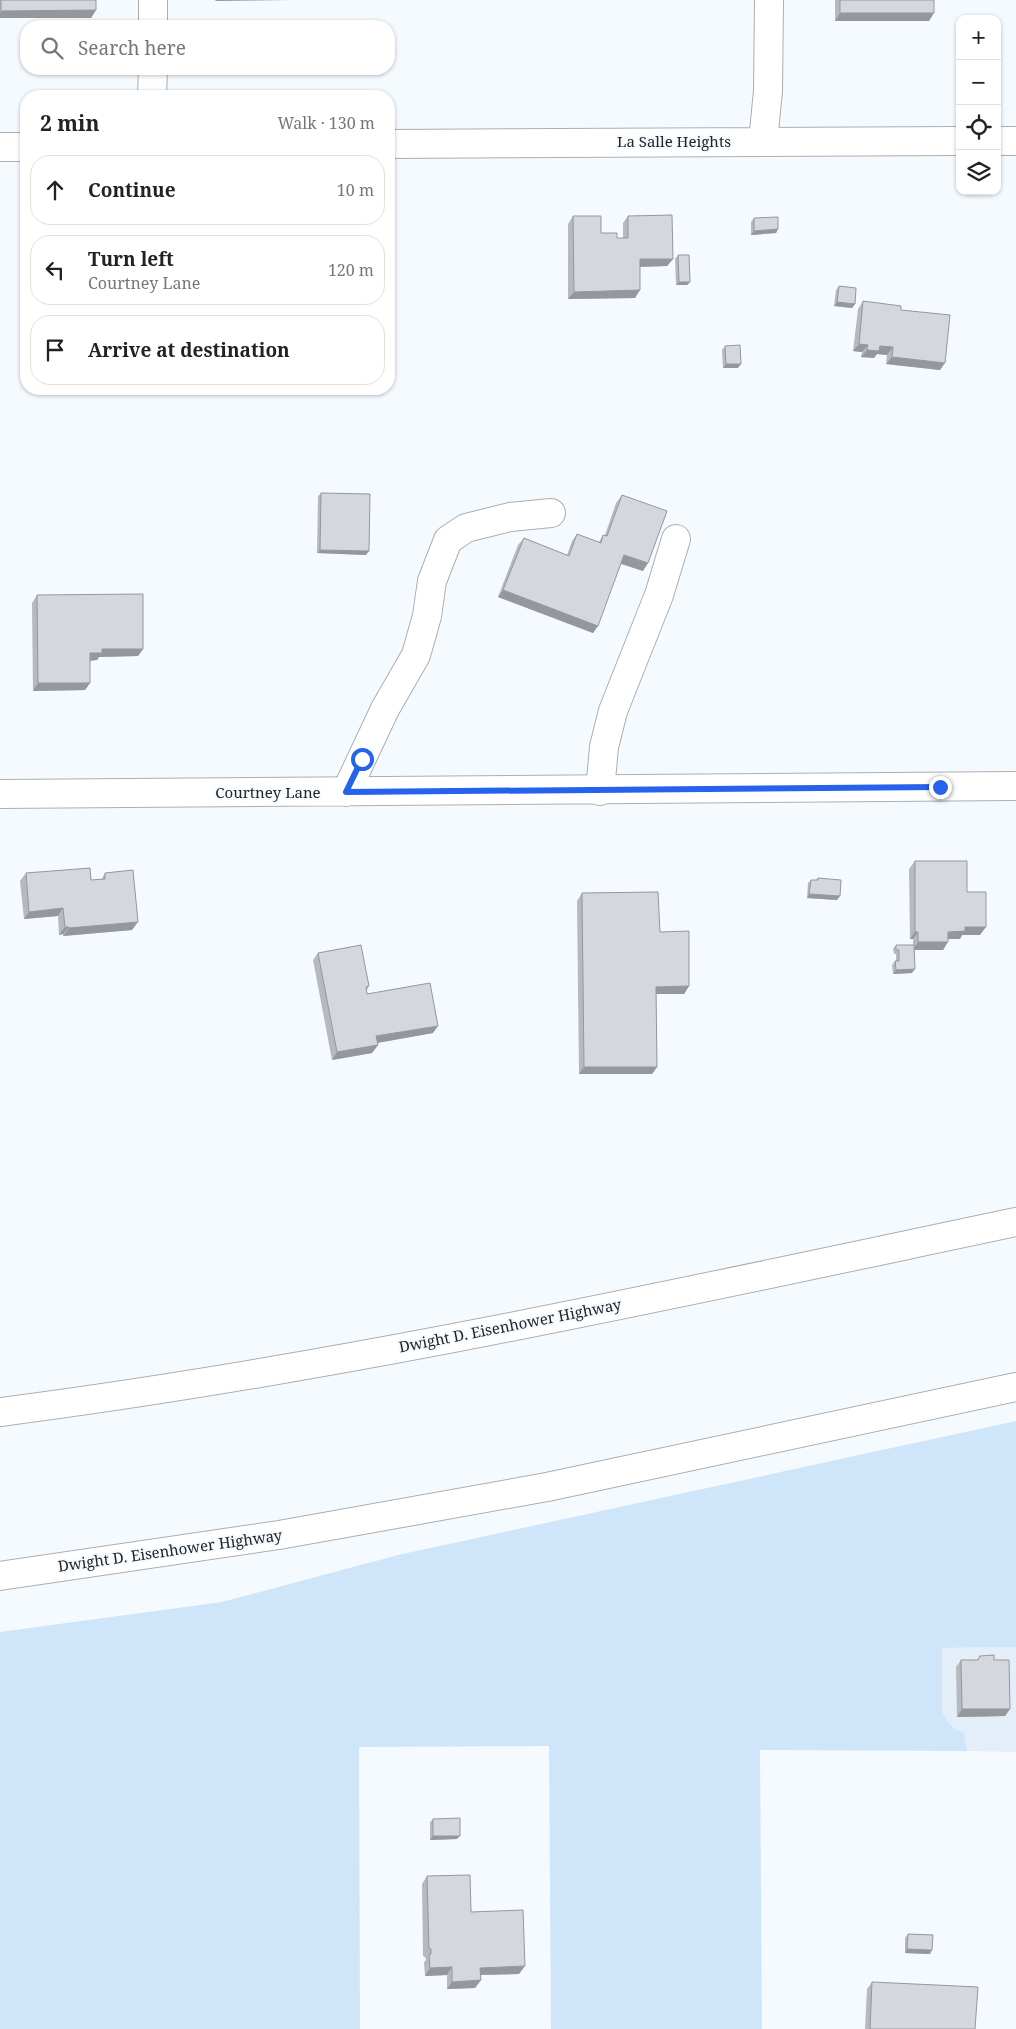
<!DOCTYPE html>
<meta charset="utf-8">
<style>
:root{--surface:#fff;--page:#f6f6f6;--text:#222;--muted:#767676;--line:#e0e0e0}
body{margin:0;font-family:"Noto Serif",serif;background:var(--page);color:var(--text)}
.controls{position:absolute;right:15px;top:15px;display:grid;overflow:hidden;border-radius:10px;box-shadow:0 1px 4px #0004}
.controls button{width:45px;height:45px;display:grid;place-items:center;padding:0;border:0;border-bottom:1px solid var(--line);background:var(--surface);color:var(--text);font:25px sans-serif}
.stop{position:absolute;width:15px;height:15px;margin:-11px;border:4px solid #2563eb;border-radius:50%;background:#fff}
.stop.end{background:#2563eb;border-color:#fff;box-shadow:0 1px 5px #0008}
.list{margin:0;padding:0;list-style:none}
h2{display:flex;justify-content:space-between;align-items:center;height:65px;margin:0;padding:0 20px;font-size:21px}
h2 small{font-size:16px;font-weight:400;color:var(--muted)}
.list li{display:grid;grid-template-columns:32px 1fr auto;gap:15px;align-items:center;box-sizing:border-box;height:70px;margin:0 10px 10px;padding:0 10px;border:1px solid var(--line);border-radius:20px}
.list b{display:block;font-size:19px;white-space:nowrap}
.list p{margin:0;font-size:16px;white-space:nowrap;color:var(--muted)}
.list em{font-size:16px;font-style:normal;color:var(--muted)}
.icon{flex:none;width:28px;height:28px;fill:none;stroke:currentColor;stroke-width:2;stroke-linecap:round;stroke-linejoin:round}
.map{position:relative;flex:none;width:1016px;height:2029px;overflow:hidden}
.search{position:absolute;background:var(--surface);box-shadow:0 1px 4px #0004;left:20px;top:20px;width:375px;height:55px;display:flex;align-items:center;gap:12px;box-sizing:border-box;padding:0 18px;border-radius:20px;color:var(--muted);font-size:19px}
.panel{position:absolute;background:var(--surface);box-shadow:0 1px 4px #0004;left:20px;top:90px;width:375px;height:305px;border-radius:20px}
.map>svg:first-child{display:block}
.built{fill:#e4eef8}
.green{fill:#cfe5f9}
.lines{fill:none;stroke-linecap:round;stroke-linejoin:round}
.minor-casing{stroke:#abafb3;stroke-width:30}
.highway-casing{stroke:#abafb3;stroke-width:30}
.minor{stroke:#fff;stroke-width:28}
.highway{stroke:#fff;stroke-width:28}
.wall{fill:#b6babe}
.shaded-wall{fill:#94979b}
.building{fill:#d4d8dd;stroke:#94979b}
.route{stroke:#2563eb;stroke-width:6}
.labels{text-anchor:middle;stroke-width:4;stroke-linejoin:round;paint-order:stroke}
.street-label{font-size:15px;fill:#222426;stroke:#f5fafe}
</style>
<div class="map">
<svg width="1016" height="2029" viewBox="0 0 1016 2029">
<rect width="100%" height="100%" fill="#f5fafe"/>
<!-- built -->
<path class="built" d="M 1016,1647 L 1016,1752 L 967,1751 L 964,1733 L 953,1728 L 946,1720 L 942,1711 L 942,1648 Z"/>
<!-- green -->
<path class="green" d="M 1016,1421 L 1016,1647 L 942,1648 L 942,1711 C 947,1723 952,1728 964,1733 L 967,1751 L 760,1750 L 762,2029 L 551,2029 L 549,1746 L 359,1747 L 360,2029 L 0,2029 L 0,1632 L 222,1602 L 398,1555 Z"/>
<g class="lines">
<defs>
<path id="minor" d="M 153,26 L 153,0
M 152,96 L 153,69
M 997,141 L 1016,141
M 763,142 L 768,91 L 769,0
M 389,144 L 960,141
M 0,147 L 26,147
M 600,791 L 604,747 L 613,711 L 659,595 L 676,539
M 346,792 L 385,709 L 416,655 L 427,616 L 432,581 L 448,540 L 466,528 L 510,517 L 551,513
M 0,794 L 1016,786"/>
<path id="highway" d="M 0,1412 C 342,1368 679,1293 1016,1222
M 0,1576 L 279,1535 L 547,1487 L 1016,1387"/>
</defs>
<!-- minor casing -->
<use href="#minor" class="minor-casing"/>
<!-- highway casing -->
<use href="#highway" class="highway-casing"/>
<!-- minor -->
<use href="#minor" class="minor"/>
<!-- highway -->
<use href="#highway" class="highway"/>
</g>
<!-- wall -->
<path class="wall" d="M 0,0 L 96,0 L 96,10 L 91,18 L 0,18 Z
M 835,0 L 934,0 L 929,21 L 835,21 Z
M 573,216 L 601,233 L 617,238 L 623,238 L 623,223 L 628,216 L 673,259 L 667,266 L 640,267 L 635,298 L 568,299 L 568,224 Z
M 754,218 L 778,229 L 776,233 L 751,235 L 751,222 Z
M 678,255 L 690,282 L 687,285 L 676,285 L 675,259 Z
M 839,286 L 855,304 L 852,308 L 834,306 L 836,290 Z
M 863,301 L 901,310 L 940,370 L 886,364 L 887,355 L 877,354 L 874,358 L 861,357 L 862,352 L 853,351 L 858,309 Z
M 725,346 L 738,368 L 723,368 L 722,350 Z
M 321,493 L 366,555 L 317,553 L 318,496 Z
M 622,495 L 643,571 L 621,564 L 593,633 L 498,597 L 518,545 L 524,538 L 567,555 L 572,541 L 577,534 L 599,542 L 603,535 L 605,535 L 616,503 Z
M 37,595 L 143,649 L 138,656 L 99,657 L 97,660 L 90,661 L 90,683 L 85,690 L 33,691 L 32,603 Z
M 915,861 L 967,892 L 980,935 L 962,935 L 960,939 L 948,939 L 943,950 L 914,950 L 912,973 L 893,974 L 892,965 L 895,961 L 896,961 L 896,954 L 894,954 L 893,949 L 896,945 L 913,945 L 913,939 L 910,939 L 909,869 Z
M 26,873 L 91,880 L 101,880 L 105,873 L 132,930 L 63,936 L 63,934 L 59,935 L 58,916 L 24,919 L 20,881 Z
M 818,878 L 837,900 L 807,898 L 808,883 L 811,880 L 816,880 Z
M 582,893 L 689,986 L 684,994 L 656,994 L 657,1067 L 652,1074 L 579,1074 L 577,901 Z
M 318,953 L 369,986 L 367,990 L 367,994 L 433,1033 L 377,1043 L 378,1045 L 372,1053 L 332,1060 L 313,960 Z
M 980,1656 L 994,1660 L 1010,1709 L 1005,1716 L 957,1717 L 956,1667 L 961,1660 L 977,1660 Z
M 433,1819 L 457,1839 L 430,1840 L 430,1822 Z
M 427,1876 L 471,1912 L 519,1974 L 481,1975 L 481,1980 L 475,1988 L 447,1989 L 447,1975 L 425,1976 L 424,1962 L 426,1960 L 425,1957 L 423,1956 L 422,1884 Z
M 908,1934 L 930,1954 L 905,1953 L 905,1938 Z
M 872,1982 L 975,2029 L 865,2029 L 867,1989 Z"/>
<!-- shaded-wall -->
<path class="shaded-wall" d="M 216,0 L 290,0 L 215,1 Z
M 96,10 L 91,18 L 0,18 L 0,13 L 1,11 Z
M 840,13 L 934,13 L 929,21 L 835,21 Z
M 778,229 L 776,233 L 751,235 L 754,231 Z
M 640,259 L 673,259 L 667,266 L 634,267 Z
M 679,282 L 690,282 L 687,285 L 676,285 Z
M 640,290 L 635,298 L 568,299 L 574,292 Z
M 837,302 L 855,304 L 852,308 L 834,306 Z
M 859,344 L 868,345 L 862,352 L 853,351 Z
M 880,346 L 893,347 L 887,355 L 877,354 L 874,358 L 861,357 L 867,350 Z
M 892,357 L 945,363 L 940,370 L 886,364 Z
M 726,364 L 741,364 L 738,368 L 723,368 Z
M 320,550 L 369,551 L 366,555 L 317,553 Z
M 624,555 L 648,563 L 643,571 L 619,563 Z
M 503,590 L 598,626 L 593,633 L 498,597 Z
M 102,649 L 143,649 L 138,656 L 99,657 L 97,660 L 85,661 L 90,653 Z
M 38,683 L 90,683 L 85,690 L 33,691 Z
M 809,894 L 840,896 L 837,900 L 807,898 Z
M 63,908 L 58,916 L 24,919 L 29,912 Z
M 138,922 L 132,930 L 63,936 L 69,928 Z
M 65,927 L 69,927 L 63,934 L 59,935 Z
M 965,927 L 986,927 L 980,935 L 962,935 L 960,939 L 943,939 L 948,932 Z
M 915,932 L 918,932 L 913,939 L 910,939 Z
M 918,942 L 948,942 L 943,950 L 913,950 Z
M 915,969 L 912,973 L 893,974 L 896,970 Z
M 689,986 L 684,994 L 650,994 L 656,987 Z
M 438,1026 L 433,1033 L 371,1044 L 376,1036 Z
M 378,1045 L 372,1053 L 332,1060 L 337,1052 Z
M 584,1067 L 657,1067 L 652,1074 L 579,1074 Z
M 962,1709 L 1010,1709 L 1005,1716 L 957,1717 Z
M 433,1836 L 460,1836 L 457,1839 L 430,1840 Z
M 907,1949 L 932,1950 L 930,1954 L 905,1953 Z
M 525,1966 L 519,1974 L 475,1975 L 480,1968 Z
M 452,1967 L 447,1975 L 425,1976 L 430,1968 Z
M 481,1980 L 475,1988 L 447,1989 L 452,1982 Z"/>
<!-- building -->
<path class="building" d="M 1,0 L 96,0 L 96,10 L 1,11 Z
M 840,0 L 934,0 L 934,13 L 840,13 Z
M 672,215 L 673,259 L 640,259 L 640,290 L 574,292 L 573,216 L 601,216 L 601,233 L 617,233 L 617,238 L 628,238 L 628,216 Z
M 778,217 L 778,229 L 754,231 L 754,218 Z
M 678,255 L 689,255 L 690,282 L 679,282 Z
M 839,286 L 856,288 L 855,304 L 837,302 Z
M 863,301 L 901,306 L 901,310 L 950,315 L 945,363 L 892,357 L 893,347 L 880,346 L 879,351 L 867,350 L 868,345 L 859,344 Z
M 740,345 L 741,364 L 726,364 L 725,346 Z
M 321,493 L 370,494 L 369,551 L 320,550 Z
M 622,495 L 667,511 L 648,563 L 624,555 L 598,626 L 503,590 L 524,538 L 569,556 L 577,534 L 601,543 L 603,535 L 607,536 Z
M 143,594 L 143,649 L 102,649 L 102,653 L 90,653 L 90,683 L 38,683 L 37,595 Z
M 915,861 L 967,861 L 967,892 L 986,892 L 986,927 L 965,927 L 965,931 L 948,932 L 948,942 L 918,942 L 918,932 L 915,932 Z
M 90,868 L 91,880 L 105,879 L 105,873 L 133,870 L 138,922 L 69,928 L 69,927 L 65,927 L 63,908 L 29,912 L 26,873 Z
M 818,878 L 841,880 L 840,896 L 809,894 L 811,880 L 818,880 Z
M 658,892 L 660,932 L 689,931 L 689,986 L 656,987 L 657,1067 L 584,1067 L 582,893 Z
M 361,945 L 369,986 L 366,987 L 367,994 L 430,983 L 438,1026 L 376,1036 L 378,1045 L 337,1052 L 318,953 Z
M 896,945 L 914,945 L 915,969 L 896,970 L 895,961 L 899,961 L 899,950 L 896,950 Z
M 994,1655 L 994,1660 L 1009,1660 L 1010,1709 L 962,1709 L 961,1660 L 978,1660 L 980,1656 Z
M 460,1818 L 460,1836 L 433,1836 L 433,1819 Z
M 470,1875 L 471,1912 L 523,1910 L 525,1966 L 480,1968 L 481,1980 L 452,1982 L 452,1967 L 430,1968 L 429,1955 L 431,1954 L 431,1949 L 429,1948 L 427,1876 Z
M 908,1934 L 933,1935 L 932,1950 L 907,1949 Z
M 872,1982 L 978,1987 L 975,2029 L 870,2029 Z"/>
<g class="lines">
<!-- route -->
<path class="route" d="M 362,759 L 346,792 L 940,787"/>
</g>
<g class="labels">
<!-- street labels -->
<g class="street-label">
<text x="674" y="147">La Salle Heights</text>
<text x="268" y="798">Courtney Lane</text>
<text transform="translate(510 1326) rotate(-11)" y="5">Dwight D. Eisenhower Highway</text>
<text transform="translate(170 1551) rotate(-8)" y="5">Dwight D. Eisenhower Highway</text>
</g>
</g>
</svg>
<div class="controls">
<button>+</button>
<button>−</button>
<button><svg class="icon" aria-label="locate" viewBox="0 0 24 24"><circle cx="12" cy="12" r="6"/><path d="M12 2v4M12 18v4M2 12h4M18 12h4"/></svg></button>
<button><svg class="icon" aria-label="layers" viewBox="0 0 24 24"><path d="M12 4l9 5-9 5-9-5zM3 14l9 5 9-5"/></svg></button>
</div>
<div class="stop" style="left:362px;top:759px"></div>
<div class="stop end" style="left:940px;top:787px"></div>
<div class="search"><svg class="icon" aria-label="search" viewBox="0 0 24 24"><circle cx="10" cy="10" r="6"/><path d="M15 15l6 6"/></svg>Search here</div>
<section class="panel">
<h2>2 min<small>Walk · 130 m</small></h2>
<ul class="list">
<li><svg class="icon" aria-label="ahead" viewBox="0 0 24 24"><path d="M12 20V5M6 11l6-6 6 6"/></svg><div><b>Continue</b></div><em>10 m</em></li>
<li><svg class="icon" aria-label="left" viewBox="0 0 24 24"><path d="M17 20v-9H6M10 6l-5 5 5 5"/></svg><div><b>Turn left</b><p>Courtney Lane</p></div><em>120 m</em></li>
<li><svg class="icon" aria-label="arrive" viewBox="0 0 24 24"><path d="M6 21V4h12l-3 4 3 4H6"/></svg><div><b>Arrive at destination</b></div></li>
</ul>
</section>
</div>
